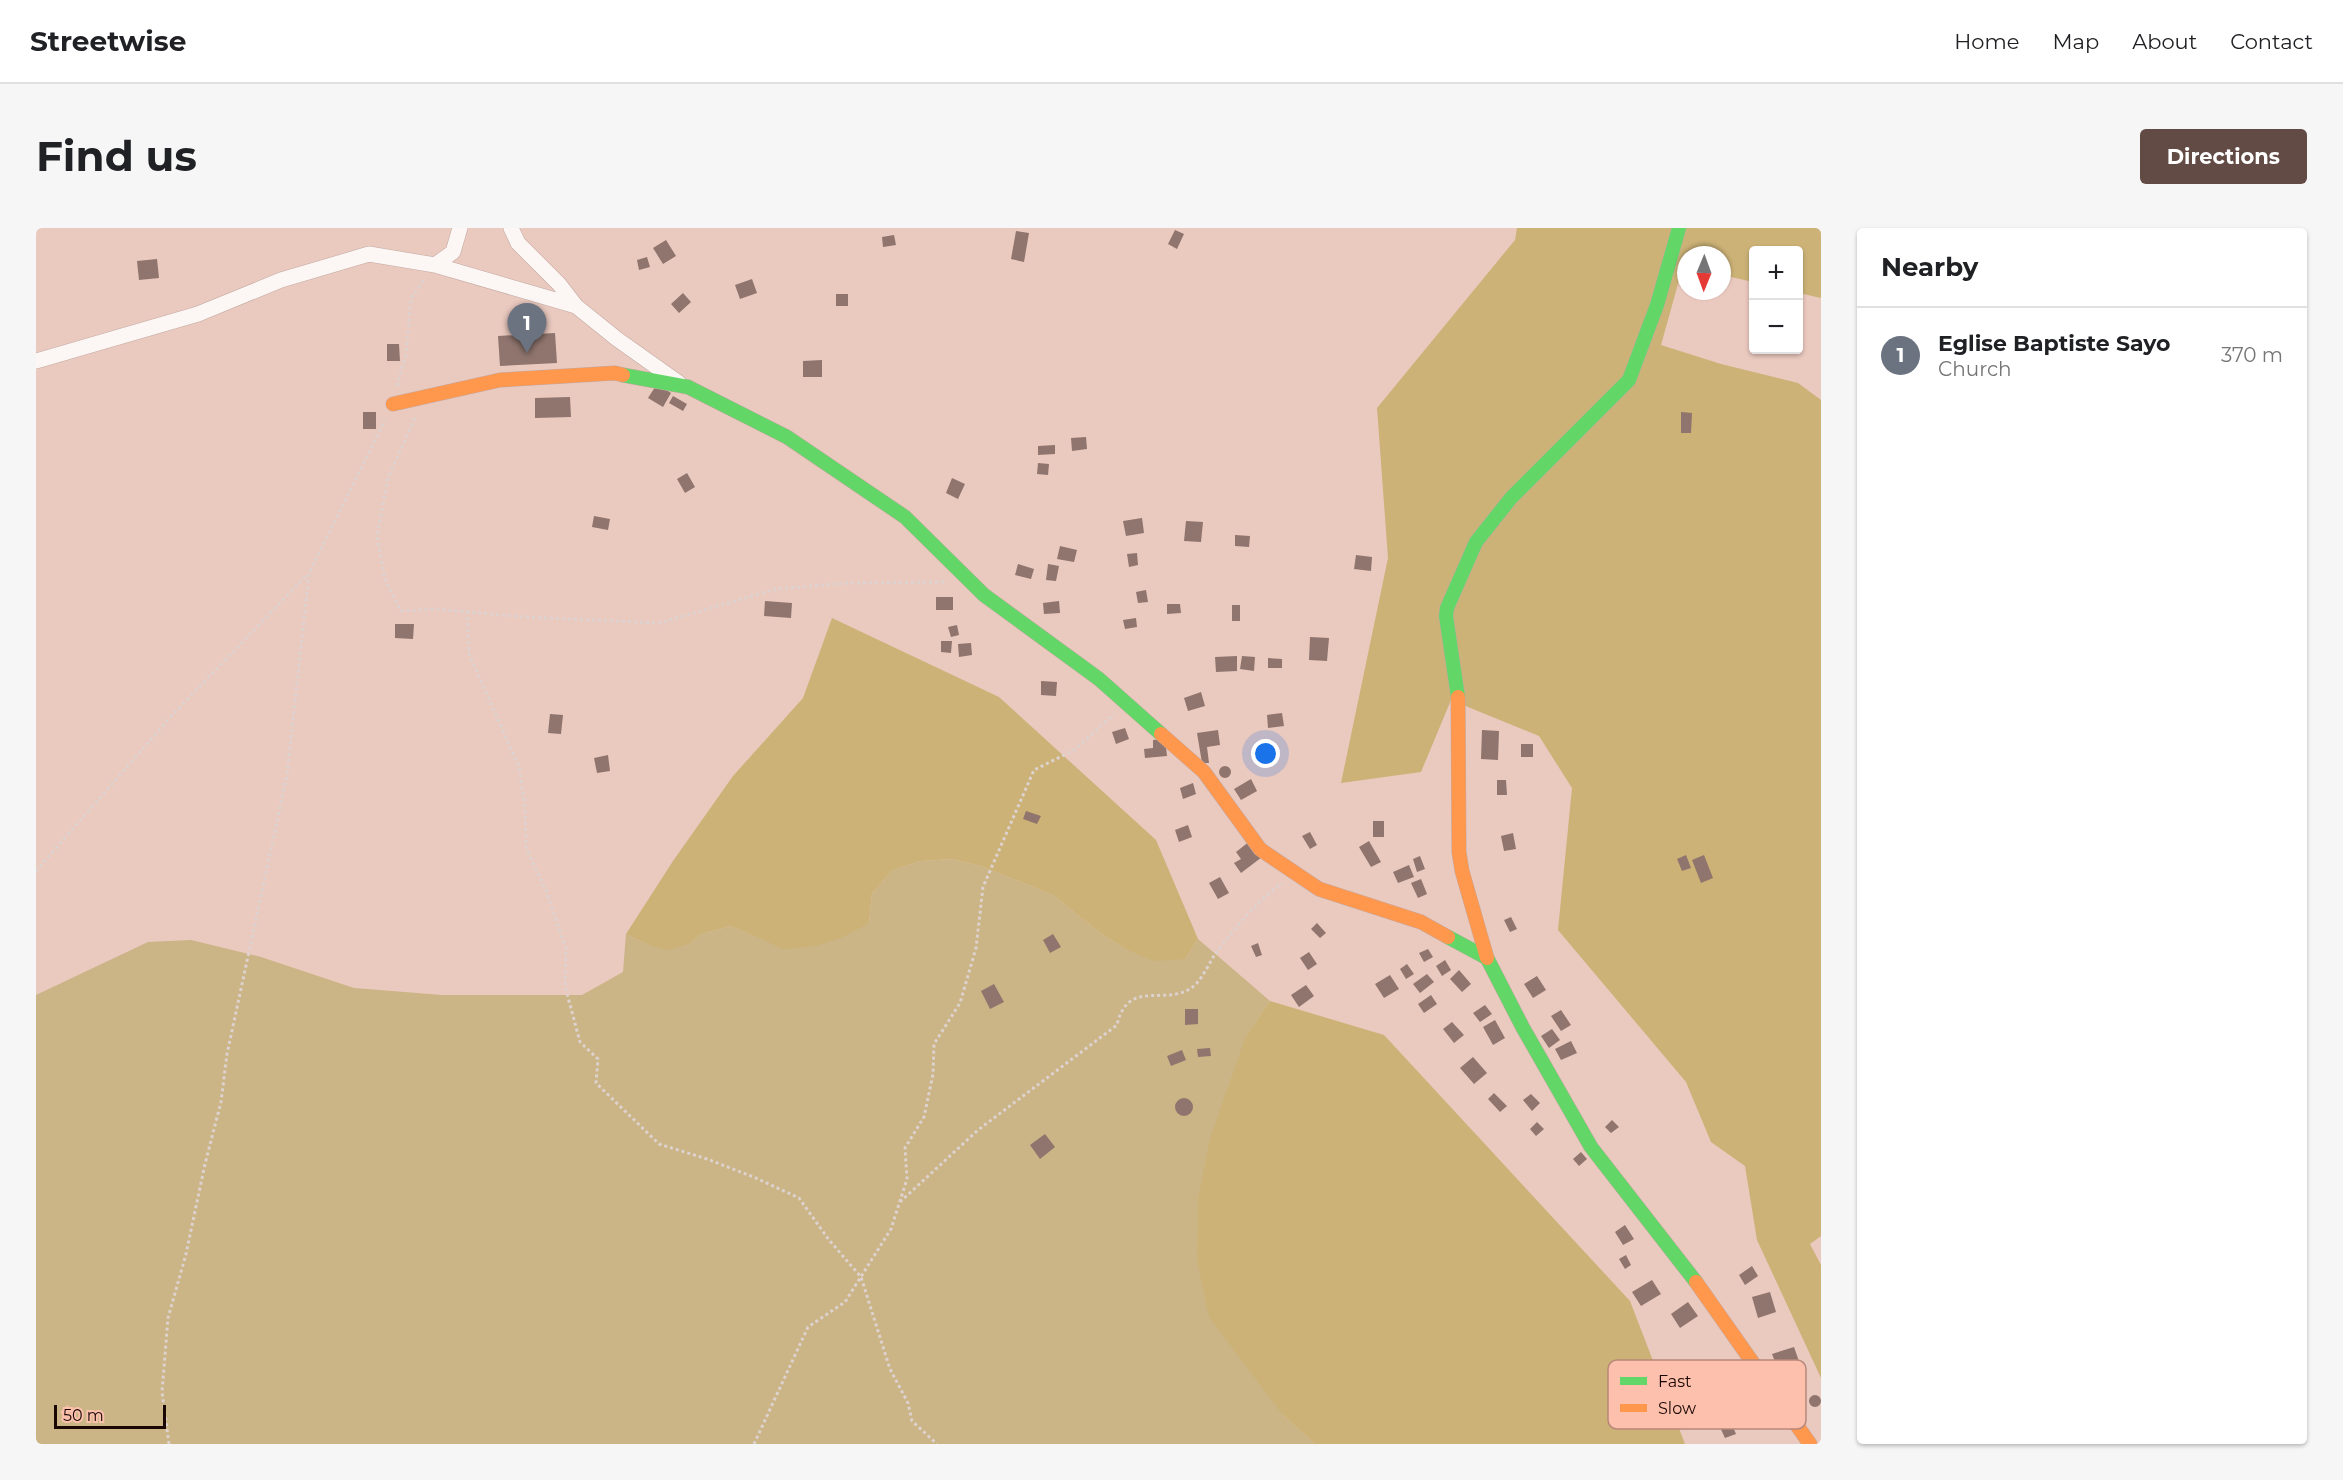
<!DOCTYPE html>
<meta charset="utf-8">
<style>
:root{--surface:#fff;--page:#f6f6f6;--text:#202124;--muted:#757577;--line:#e0e0e0;--accent:#634b45}
body{margin:0;font-family:Montserrat,sans-serif;background:var(--page);color:var(--text)}
.controls{position:absolute;right:18px;top:18px;display:grid;overflow:hidden;border-radius:6px;box-shadow:0 2px 4px #0004}
.controls button{width:54px;height:54px;display:grid;place-items:center;padding:0;border:0;border-bottom:2px solid var(--line);background:var(--surface);color:var(--text);font:30px sans-serif}
.compass{position:absolute;left:1641px;top:18px;width:54px;height:54px;border-radius:50%;background:var(--surface);box-shadow:0 2px 4px #0004;rotate:181deg}
.scale{position:absolute;left:18px;bottom:15px;width:112px;box-sizing:border-box;padding-left:6px;border:3px solid #1a0703;border-top:0;font-size:16px;line-height:21px;white-space:nowrap;color:#1a0703;-webkit-text-stroke:4px #fcc0ad;paint-order:stroke}
.you{position:absolute;left:1230px;top:526px;width:21px;height:21px;margin:-15px;border:4px solid #fff;border-radius:50%;background:#1a73e8;box-shadow:0 0 0 9px #1a73e833}
.badge{display:grid;place-items:center;width:39px;height:39px;border-radius:50%;background:var(--accent);color:#fff;font-size:20px;font-weight:700}
.pin{position:absolute;translate:-50% -50px;filter:drop-shadow(0 2px 3px #0008)}
.pin::after{content:'';position:absolute;top:32px;width:21px;height:18px;background:inherit;clip-path:polygon(0 0,100% 0,50% 100%)}
.list{margin:0;padding:0;list-style:none}
h2{display:flex;justify-content:space-between;align-items:center;height:78px;margin:0;padding:0 24px;font-size:26px}
h2 small{font-size:20px;font-weight:400;color:var(--muted)}
.list li{display:grid;grid-template-columns:39px 1fr auto;gap:18px;align-items:center;box-sizing:border-box;height:96px;padding:0 24px;border-top:2px solid var(--line)}
.list b{display:block;font-size:22px;white-space:nowrap}
.list p{margin:0;font-size:20px;white-space:nowrap;color:var(--muted)}
.list em{font-size:20px;font-style:normal;color:var(--muted)}
.map{position:relative;flex:none;width:1785px;height:1216px;overflow:hidden;border-radius:6px}
header{display:flex;align-items:center;gap:36px;box-sizing:border-box;height:84px;padding:0 30px;background:var(--surface);border-bottom:2px solid var(--line)}
header strong{font-size:28px}
nav{display:flex;gap:33px;margin-inline-start:auto;font-size:21px}
.intro{display:flex;align-items:center;justify-content:space-between;box-sizing:border-box;height:144px;padding:0 36px}
h1{margin:0;font-size:42px}
.button{padding:15px 27px;border-radius:6px;background:var(--accent);color:#fff;font-size:21px;font-weight:700}
main{display:flex;gap:36px;padding:0 36px}
aside{flex:1;background:var(--surface);border-radius:6px;box-shadow:0 2px 4px #0004}
.map>svg:first-child{display:block}
.green{fill:#cbb485}
.forest{fill:#ccb276}
.building{fill:#8f756d}
.lines{fill:none;stroke-linecap:round;stroke-linejoin:round}
.street-casing{stroke:#c3a9a2;stroke-width:16}
.fast-casing{stroke:#c3a9a2;stroke-width:15}
.slow-casing{stroke:#c3a9a2;stroke-width:15}
.path{stroke:#ddd2cf;stroke-width:3;stroke-dasharray:3 3;stroke-linecap:butt}
.street{stroke:#fcf7f5;stroke-width:15}
.fast{stroke:#63d668;stroke-width:14}
.slow{stroke:#ff974d;stroke-width:14}
.key{fill:#fcc0ad;stroke:#b8887a;stroke-width:1.5}
.key-label{font-size:16px;fill:#1a0703}
</style>
<header>
<strong>Streetwise</strong>
<nav><a>Home</a><a>Map</a><a>About</a><a>Contact</a></nav>
</header>
<div class="intro"><h1>Find us</h1><a class="button">Directions</a></div>
<main>
<div class="map">
<svg width="1785" height="1216" viewBox="0 0 1785 1216">
<rect width="100%" height="100%" fill="#eac9bf"/>
<!-- green -->
<path class="green" d="M 916,631 L 945,638 L 1017,667 L 1063,704 L 1088,720 L 1149,731 L 1162,711 L 1234,773 L 1210,808 L 1247,1187 L 1279,1216 L 0,1216 L 0,767 L 112,714 L 155,712 L 225,729 L 318,760 L 406,767 L 546,767 L 587,744 L 590,706 L 613,717 L 655,715 L 665,706 L 695,698 L 721,709 L 833,695 L 836,665 L 857,642 L 885,633 Z"/>
<!-- forest -->
<path class="forest" d="M 1481,0 L 1785,0 L 1785,70 L 1763,65 L 1762,22 L 1718,22 L 1717,54 L 1686,47 L 1686,27 L 1650,27 L 1650,39 L 1647,38 L 1625,117 L 1685,136 L 1762,155 L 1785,172 L 1785,1008 L 1774,1016 L 1785,1037 L 1785,1150 L 1721,1012 L 1709,938 L 1675,914 L 1650,854 L 1522,702 L 1536,560 L 1503,508 L 1415,472 L 1385,544 L 1305,555 L 1352,330 L 1341,180 L 1479,12 Z
M 796,390 L 963,469 L 1120,612 L 1162,711 L 1149,731 L 1117,733 L 1088,720 L 1063,704 L 1017,667 L 945,638 L 916,631 L 885,633 L 857,642 L 836,665 L 833,695 L 807,709 L 780,718 L 748,721 L 695,698 L 665,706 L 655,715 L 631,722 L 613,717 L 590,706 L 637,633 L 697,548 L 767,470 Z
M 1234,773 L 1348,807 L 1594,1073 L 1649,1216 L 1279,1216 L 1247,1187 L 1173,1089 L 1161,1031 L 1162,972 L 1174,911 L 1210,808 Z"/>
<!-- building -->
<path class="building" d="M 1139,2 L 1148,6 L 1141,21 L 1132,16 Z
M 980,3 L 993,5 L 988,34 L 975,31 Z
M 858,7 L 860,17 L 847,19 L 846,9 Z
M 630,12 L 640,28 L 627,36 L 617,20 Z
M 611,29 L 614,39 L 603,42 L 601,32 Z
M 121,31 L 123,50 L 103,52 L 101,33 Z
M 716,51 L 721,65 L 704,71 L 699,57 Z
M 647,65 L 655,74 L 643,85 L 635,76 Z
M 800,66 L 812,66 L 812,78 L 800,78 Z
M 519,105 L 521,135 L 464,138 L 462,108 Z
M 351,116 L 363,116 L 364,133 L 351,133 Z
M 786,132 L 786,149 L 767,149 L 767,133 Z
M 621,156 L 635,165 L 627,179 L 612,170 Z
M 637,168 L 651,176 L 647,183 L 633,175 Z
M 534,169 L 535,189 L 499,190 L 499,170 Z
M 327,184 L 340,184 L 340,201 L 327,201 Z
M 1645,184 L 1656,185 L 1655,205 L 1645,205 Z
M 1050,209 L 1051,221 L 1036,223 L 1035,210 Z
M 1019,217 L 1019,226 L 1002,227 L 1002,218 Z
M 1002,235 L 1013,236 L 1012,247 L 1001,246 Z
M 651,245 L 659,259 L 649,265 L 641,251 Z
M 916,250 L 929,256 L 922,271 L 910,265 Z
M 558,288 L 574,291 L 572,302 L 556,299 Z
M 1106,290 L 1108,305 L 1090,308 L 1087,293 Z
M 1150,293 L 1167,294 L 1165,314 L 1148,313 Z
M 1199,307 L 1214,308 L 1213,319 L 1199,318 Z
M 1024,318 L 1041,322 L 1038,334 L 1021,331 Z
M 1101,325 L 1102,337 L 1093,339 L 1091,326 Z
M 1320,327 L 1336,329 L 1335,343 L 1318,341 Z
M 982,336 L 998,341 L 995,351 L 979,347 Z
M 1012,336 L 1023,338 L 1020,353 L 1010,352 Z
M 1110,362 L 1112,374 L 1102,375 L 1100,364 Z
M 900,369 L 917,369 L 917,382 L 900,382 Z
M 729,373 L 756,375 L 755,390 L 728,388 Z
M 1023,373 L 1024,385 L 1008,386 L 1007,375 Z
M 1131,376 L 1144,376 L 1145,385 L 1131,386 Z
M 1196,377 L 1204,377 L 1204,393 L 1196,393 Z
M 1100,390 L 1101,399 L 1089,401 L 1087,392 Z
M 359,396 L 378,396 L 377,411 L 359,410 Z
M 921,397 L 923,407 L 915,409 L 912,399 Z
M 1274,409 L 1293,410 L 1291,433 L 1273,432 Z
M 905,413 L 916,413 L 915,425 L 905,424 Z
M 935,415 L 936,427 L 923,429 L 922,416 Z
M 1201,428 L 1201,443 L 1180,444 L 1179,429 Z
M 1206,428 L 1219,429 L 1218,443 L 1204,441 Z
M 1232,430 L 1246,431 L 1246,440 L 1232,440 Z
M 1005,453 L 1021,454 L 1020,468 L 1005,467 Z
M 1165,464 L 1169,478 L 1152,483 L 1148,470 Z
M 1246,485 L 1248,498 L 1232,500 L 1231,487 Z
M 514,486 L 527,487 L 525,506 L 512,505 Z
M 1089,500 L 1093,511 L 1080,516 L 1076,504 Z
M 1182,502 L 1184,517 L 1171,519 L 1173,535 L 1166,535 L 1161,505 Z
M 1446,502 L 1463,503 L 1462,532 L 1445,531 Z
M 1129,511 L 1131,528 L 1109,530 L 1108,521 L 1117,520 L 1117,512 Z
M 1485,516 L 1497,516 L 1497,529 L 1485,529 Z
M 572,527 L 574,543 L 561,545 L 558,530 Z
M1183 544a6 6 0 1 1 12 0a6 6 0 1 1-12 0Z
M 1215,551 L 1221,563 L 1205,572 L 1198,561 Z
M 1461,552 L 1470,552 L 1471,567 L 1461,567 Z
M 1157,555 L 1160,566 L 1147,571 L 1144,560 Z
M 990,583 L 1005,588 L 1001,596 L 987,591 Z
M 1337,593 L 1348,593 L 1348,609 L 1337,609 Z
M 1152,597 L 1156,609 L 1143,614 L 1139,602 Z
M 1274,604 L 1281,617 L 1274,621 L 1266,608 Z
M 1477,605 L 1480,621 L 1468,623 L 1465,608 Z
M 1214,613 L 1226,629 L 1205,645 L 1198,635 L 1205,631 L 1200,624 Z
M 1333,613 L 1345,634 L 1335,639 L 1323,619 Z
M 1650,627 L 1655,640 L 1646,643 L 1641,631 Z
M 1668,627 L 1677,650 L 1665,655 L 1656,632 Z
M 1384,628 L 1389,641 L 1381,644 L 1377,631 Z
M 1373,637 L 1378,649 L 1362,655 L 1357,644 Z
M 1184,649 L 1193,665 L 1182,671 L 1173,655 Z
M 1385,651 L 1391,666 L 1382,670 L 1375,655 Z
M 1475,689 L 1481,701 L 1474,704 L 1468,692 Z
M 1281,695 L 1290,705 L 1284,710 L 1275,701 Z
M 1017,706 L 1025,719 L 1014,725 L 1007,712 Z
M 1222,715 L 1226,727 L 1220,729 L 1215,718 Z
M 1392,721 L 1397,729 L 1388,734 L 1383,725 Z
M 1273,724 L 1281,736 L 1272,742 L 1264,730 Z
M 1409,732 L 1415,742 L 1406,748 L 1400,738 Z
M 1371,736 L 1378,746 L 1370,751 L 1364,741 Z
M 1423,742 L 1435,756 L 1426,764 L 1414,751 Z
M 1391,746 L 1398,754 L 1384,765 L 1377,756 Z
M 1354,747 L 1363,761 L 1348,770 L 1339,756 Z
M 1501,748 L 1510,762 L 1497,770 L 1488,756 Z
M 958,756 L 968,774 L 954,781 L 945,763 Z
M 1270,757 L 1278,768 L 1263,779 L 1255,767 Z
M 1395,767 L 1401,776 L 1388,785 L 1382,776 Z
M 1449,777 L 1456,786 L 1444,794 L 1437,785 Z
M 1149,781 L 1162,781 L 1162,796 L 1149,797 Z
M 1525,782 L 1535,797 L 1525,803 L 1515,788 Z
M 1459,792 L 1469,810 L 1457,817 L 1447,799 Z
M 1416,794 L 1428,807 L 1418,815 L 1407,801 Z
M 1516,801 L 1524,812 L 1513,820 L 1505,808 Z
M 1535,813 L 1541,825 L 1525,832 L 1519,821 Z
M 1174,820 L 1175,828 L 1162,829 L 1161,821 Z
M 1146,822 L 1150,832 L 1135,838 L 1131,828 Z
M 1437,829 L 1451,845 L 1438,856 L 1424,840 Z
M 1458,865 L 1471,878 L 1464,884 L 1452,871 Z
M 1495,866 L 1504,875 L 1496,883 L 1487,872 Z
M1139 879a9 9 0 1 1 18 0a9 9 0 1 1-18 0Z
M 1576,892 L 1583,899 L 1575,905 L 1569,899 Z
M 1501,894 L 1508,901 L 1500,908 L 1494,901 Z
M 1009,906 L 1019,919 L 1004,931 L 994,917 Z
M 1545,924 L 1551,931 L 1543,938 L 1537,931 Z
M 1589,997 L 1598,1011 L 1587,1017 L 1579,1004 Z
M 1590,1027 L 1595,1037 L 1589,1041 L 1583,1031 Z
M 1716,1038 L 1722,1048 L 1709,1057 L 1703,1047 Z
M 1616,1052 L 1625,1066 L 1605,1078 L 1596,1064 Z
M 1734,1064 L 1740,1084 L 1722,1090 L 1716,1069 Z
M 1652,1074 L 1662,1088 L 1644,1100 L 1635,1086 Z
M 1758,1119 L 1764,1136 L 1743,1144 L 1736,1126 Z
M1773 1173a6 6 0 1 1 12 0a6 6 0 1 1-12 0Z
M 1694,1192 L 1700,1206 L 1689,1210 L 1683,1197 Z"/>
<g class="lines">
<defs>
<path id="street" d="M 475,0 L 482,15 L 523,56 L 540,78 L 581,111 L 643,155
M 399,37 L 417,24 L 424,0
M 0,133 L 162,86 L 245,52 L 333,26 L 399,37 L 540,78"/>
<path id="fast" d="M 587,147 L 652,159 L 751,209 L 869,289 L 948,367 L 1063,451 L 1125,506
M 1422,469 L 1410,388 L 1411,380 L 1440,314 L 1475,270 L 1593,152 L 1621,77 L 1643,0
M 1412,709 L 1451,730 L 1487,800 L 1555,919 L 1660,1054"/>
<path id="slow" d="M 357,176 L 464,152 L 579,145 L 587,147
M 1422,469 L 1423,624 L 1426,643 L 1451,730
M 1125,506 L 1168,544 L 1224,621 L 1231,626 L 1283,661 L 1385,694 L 1412,709
M 1660,1054 L 1774,1216"/>
</defs>
<!-- street casing -->
<use href="#street" class="street-casing"/>
<!-- fast casing -->
<use href="#fast" class="fast-casing"/>
<!-- slow casing -->
<use href="#slow" class="slow-casing"/>
<!-- path -->
<path class="path" d="M 361,158 L 370,126 L 375,70 L 389,50
M 379,190 L 352,250 L 341,308 L 349,352 L 365,383 L 400,381 L 489,389 L 624,395 L 740,361 L 812,355 L 909,354
M 431,383 L 433,426 L 483,539 L 489,579 L 490,620 L 510,662 L 530,721 L 529,758 L 544,814 L 562,831 L 560,855 L 623,916 L 671,931 L 720,950 L 763,970 L 793,1012 L 825,1049 L 854,1141 L 872,1175 L 876,1193 L 901,1216
M 0,643 L 138,485 L 272,346
M 864,974 L 942,902 L 1081,797 C 1092,748 1133,781 1159,757 C 1167,749 1173,736 1179,726 C 1199,700 1220,674 1246,655
M 133,1216 L 126,1164 L 132,1090 L 150,1026 L 169,936 L 185,874 L 191,826 L 251,547 L 273,345 L 349,192
M 718,1216 L 772,1099 L 809,1074 L 855,1001 L 871,951 L 869,920 L 888,889 L 897,846 L 898,816 L 924,775 L 940,720 L 947,659 L 998,542 L 1038,522 L 1078,486"/>
<!-- street -->
<use href="#street" class="street"/>
<!-- fast -->
<use href="#fast" class="fast"/>
<!-- slow -->
<use href="#slow" class="slow"/>
</g>
<!-- legend -->
<rect x="1572" y="1132" width="198" height="69" rx="9" class="key"/>
<rect x="1584" y="1149" width="27" height="8" fill="#63d668"/>
<rect x="1584" y="1176" width="27" height="8" fill="#ff974d"/>
<g class="key-label">
<text x="1622" y="1159">Fast</text>
<text x="1622" y="1186">Slow</text>
</g>
</svg>
<div class="controls">
<button>+</button>
<button>−</button>
</div>
<svg class="compass" viewBox="-18 -18 36 36"><path d="M0-13l5 13h-10z" fill="#e53935"/><path d="M0 13l5-13h-10z" fill="#757577"/></svg>
<div class="scale">50 m</div>
<div class="you"></div>
<div class="pin badge" style="left:491px;top:125px;background:#6b7280">1</div>
</div>
<aside>
<h2>Nearby<small></small></h2>
<ul class="list">
<li><span class="badge" style="background:#6b7280">1</span><div><b>Eglise Baptiste Sayo</b><p>Church</p></div><em>370 m</em></li>
</ul>
</aside>
</main>
